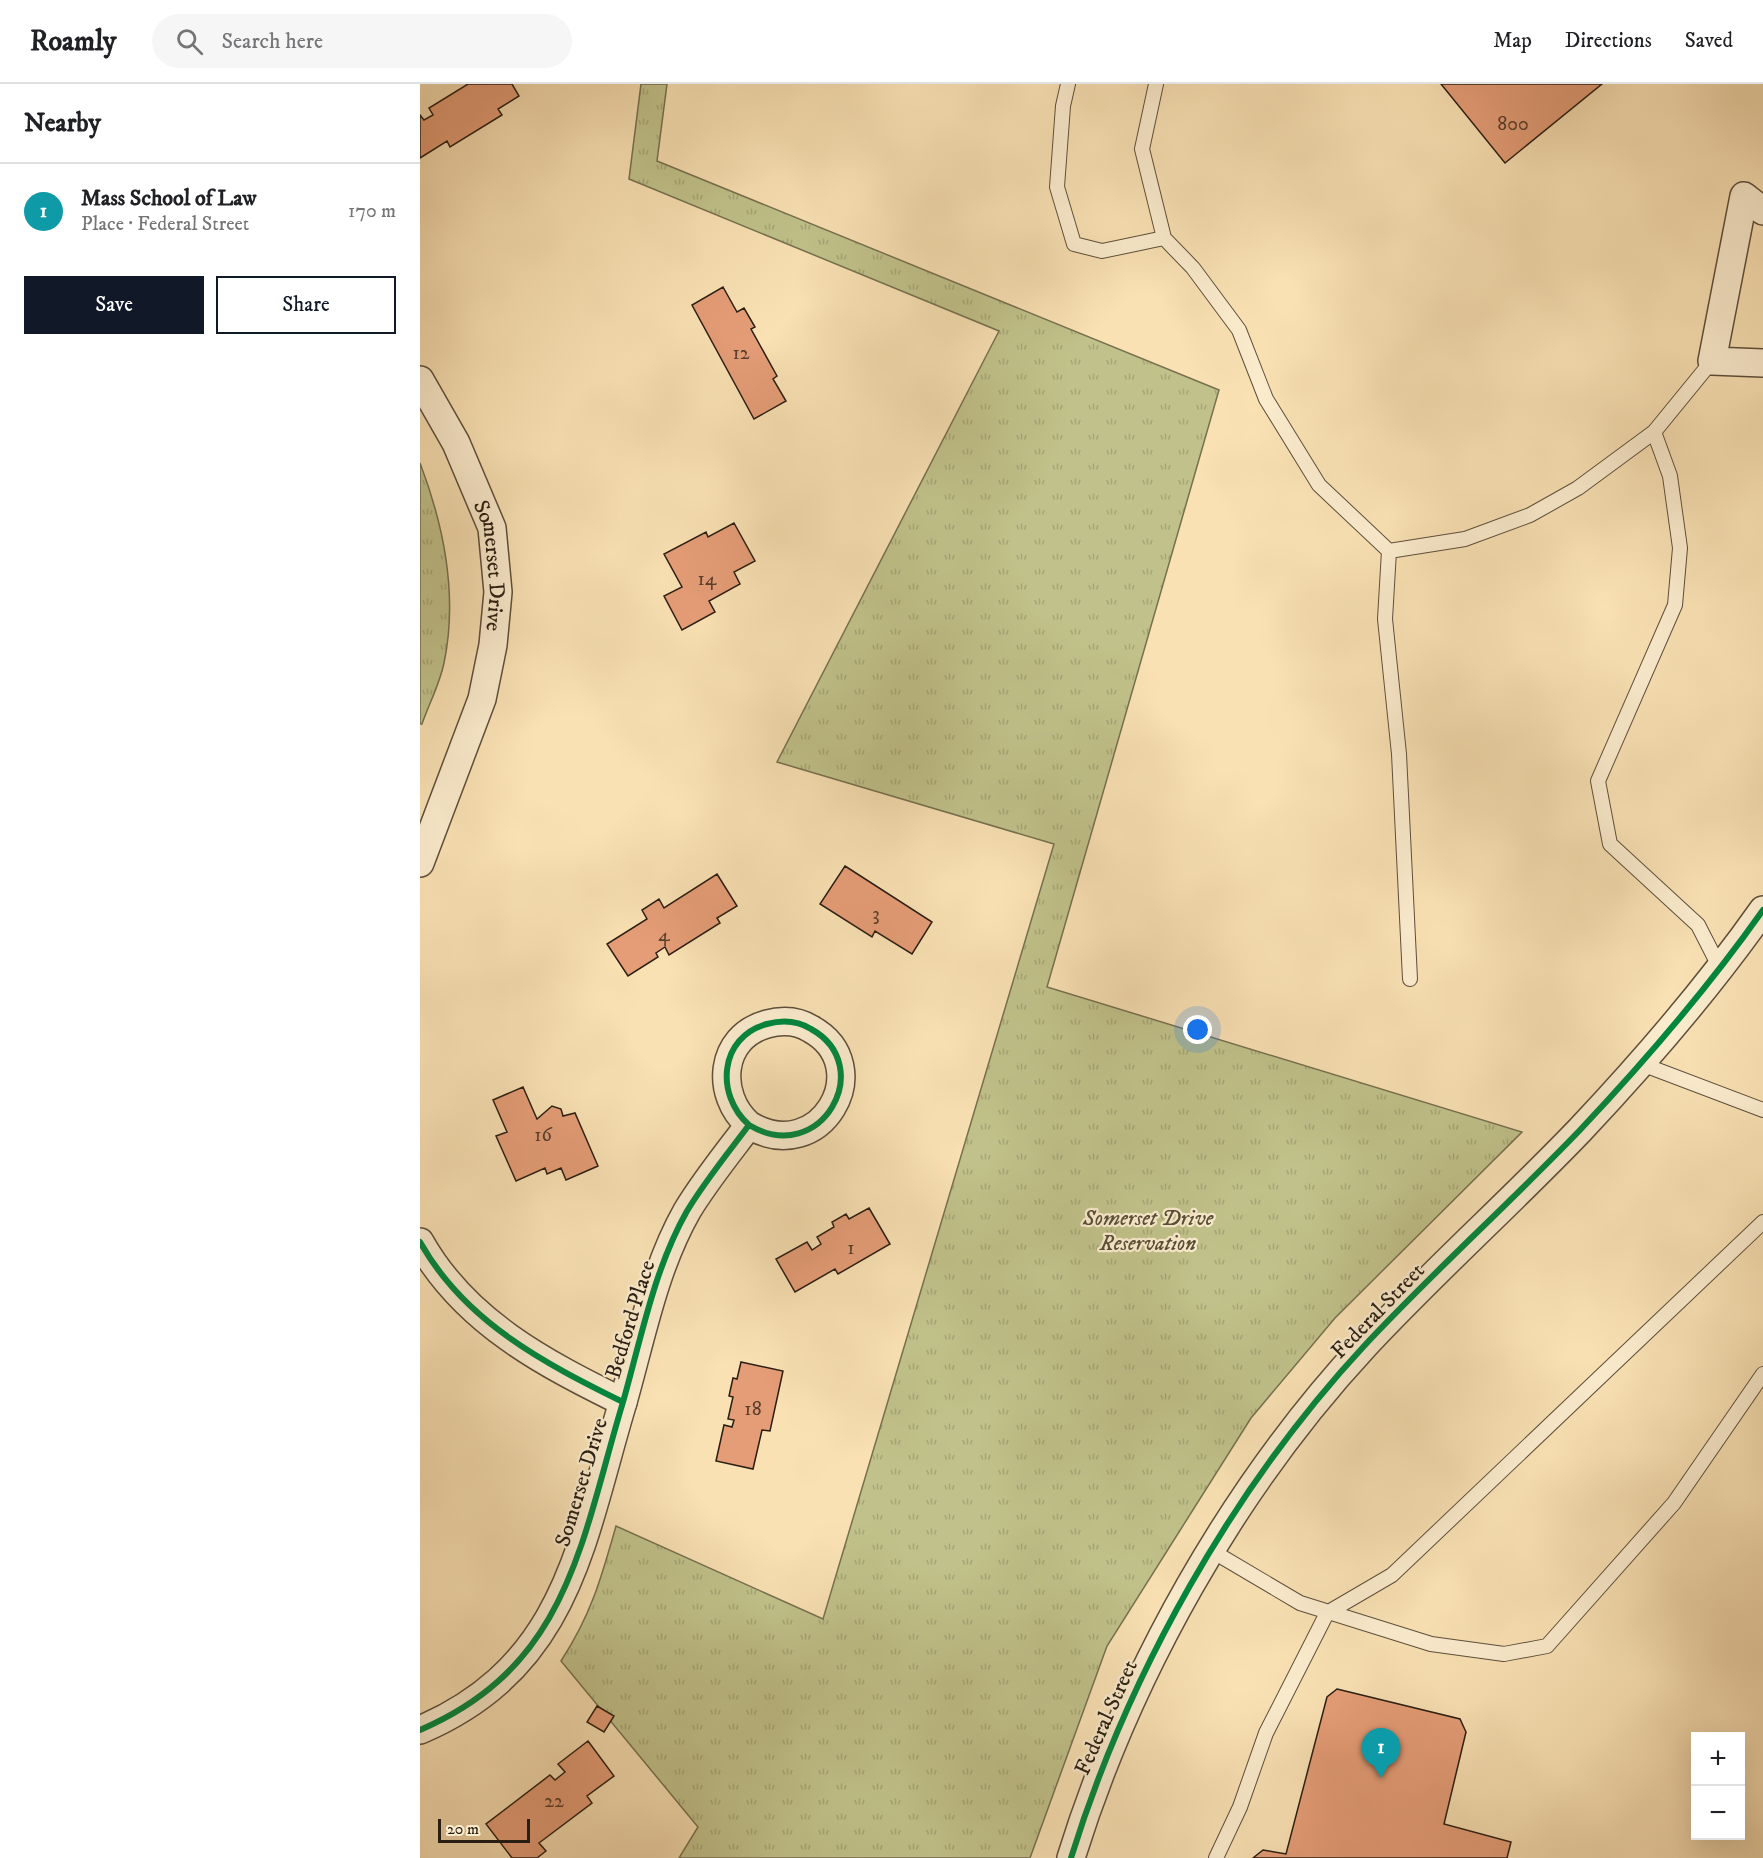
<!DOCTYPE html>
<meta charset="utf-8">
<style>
:root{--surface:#fff;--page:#f6f6f6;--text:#202124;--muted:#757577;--line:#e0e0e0;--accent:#111827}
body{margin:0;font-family:"IM FELL DW Pica",serif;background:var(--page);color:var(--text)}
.controls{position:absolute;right:18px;bottom:18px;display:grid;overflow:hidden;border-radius:0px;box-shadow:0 6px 24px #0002}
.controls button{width:54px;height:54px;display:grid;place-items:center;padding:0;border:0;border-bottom:2px solid var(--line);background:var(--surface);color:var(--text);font:30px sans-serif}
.scale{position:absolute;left:18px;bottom:15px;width:92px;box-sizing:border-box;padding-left:6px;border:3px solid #2a1e13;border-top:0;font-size:16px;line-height:21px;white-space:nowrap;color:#2a1e13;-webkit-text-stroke:4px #fbecce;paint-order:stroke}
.you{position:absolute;left:778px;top:946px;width:21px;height:21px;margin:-15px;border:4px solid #fff;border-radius:50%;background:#1a73e8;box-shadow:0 0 0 9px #1a73e833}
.badge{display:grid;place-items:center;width:39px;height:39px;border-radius:50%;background:var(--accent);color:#fff;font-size:20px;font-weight:700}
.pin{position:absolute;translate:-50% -50px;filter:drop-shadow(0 2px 3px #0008)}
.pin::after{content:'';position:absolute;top:32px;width:21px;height:18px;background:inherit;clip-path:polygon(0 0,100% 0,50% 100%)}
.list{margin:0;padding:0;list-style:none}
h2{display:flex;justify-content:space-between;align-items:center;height:78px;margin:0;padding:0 24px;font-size:26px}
h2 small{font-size:20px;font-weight:400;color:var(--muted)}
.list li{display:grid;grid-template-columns:39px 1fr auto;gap:18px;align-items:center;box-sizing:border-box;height:96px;padding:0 24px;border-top:2px solid var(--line)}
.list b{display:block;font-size:22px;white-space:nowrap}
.list p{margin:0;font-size:20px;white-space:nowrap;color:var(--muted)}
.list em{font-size:20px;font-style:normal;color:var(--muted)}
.actions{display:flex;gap:12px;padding:18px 24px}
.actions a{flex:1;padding:14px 0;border:2px solid var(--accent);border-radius:0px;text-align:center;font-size:21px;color:var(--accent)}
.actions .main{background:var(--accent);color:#fff}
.icon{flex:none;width:33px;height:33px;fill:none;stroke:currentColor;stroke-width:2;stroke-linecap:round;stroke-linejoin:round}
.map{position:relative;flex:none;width:1343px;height:1774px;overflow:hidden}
header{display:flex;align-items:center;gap:36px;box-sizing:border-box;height:84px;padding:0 30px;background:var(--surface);border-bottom:2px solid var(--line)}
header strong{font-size:28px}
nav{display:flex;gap:33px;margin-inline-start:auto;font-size:21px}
.search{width:420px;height:54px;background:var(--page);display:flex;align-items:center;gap:15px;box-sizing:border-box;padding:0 21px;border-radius:33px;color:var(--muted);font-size:22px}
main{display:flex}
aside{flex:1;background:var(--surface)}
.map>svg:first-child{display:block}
.grass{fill:url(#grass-tufts);stroke:#76704f;stroke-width:1.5}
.building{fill:#e59d77;stroke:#2a1e13;stroke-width:1.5}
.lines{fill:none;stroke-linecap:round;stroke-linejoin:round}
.lane-casing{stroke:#5e4f3b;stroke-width:16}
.street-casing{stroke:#5e4f3b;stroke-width:30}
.lane{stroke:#fbecce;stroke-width:14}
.street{stroke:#fbecce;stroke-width:27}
.cycleway-casing{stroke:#fbecce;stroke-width:10}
.cycleway{stroke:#00873e;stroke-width:6}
.labels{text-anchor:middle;stroke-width:4.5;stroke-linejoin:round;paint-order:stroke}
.number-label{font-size:20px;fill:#593e2c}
.street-label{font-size:22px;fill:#2a1e13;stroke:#fbecce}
.park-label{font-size:22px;font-style:italic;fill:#574f37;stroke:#fbecce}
</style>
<header>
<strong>Roamly</strong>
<div class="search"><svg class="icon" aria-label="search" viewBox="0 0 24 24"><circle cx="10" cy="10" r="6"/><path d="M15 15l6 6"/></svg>Search here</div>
<nav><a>Map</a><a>Directions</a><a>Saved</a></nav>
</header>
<main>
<aside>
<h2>Nearby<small></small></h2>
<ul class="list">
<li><span class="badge" style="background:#0f9aa8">1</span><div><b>Mass School of Law</b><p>Place · Federal Street</p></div><em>170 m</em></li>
</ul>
<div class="actions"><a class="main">Save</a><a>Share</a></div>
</aside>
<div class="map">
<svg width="1343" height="1774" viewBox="0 0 1343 1774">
<defs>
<pattern id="grass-tufts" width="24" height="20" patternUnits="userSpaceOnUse" patternTransform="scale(1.5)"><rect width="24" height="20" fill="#c1c28b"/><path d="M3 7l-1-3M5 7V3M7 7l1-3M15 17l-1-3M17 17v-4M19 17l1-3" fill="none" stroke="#a6a677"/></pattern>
</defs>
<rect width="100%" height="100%" fill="#f9e1b4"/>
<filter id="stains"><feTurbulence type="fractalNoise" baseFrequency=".00333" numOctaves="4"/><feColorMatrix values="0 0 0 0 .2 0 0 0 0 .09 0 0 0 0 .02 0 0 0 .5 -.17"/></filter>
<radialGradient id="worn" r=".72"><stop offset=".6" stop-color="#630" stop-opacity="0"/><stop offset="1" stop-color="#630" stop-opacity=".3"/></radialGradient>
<!-- grass -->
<path class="grass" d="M 221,0 L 247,0 L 237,77 L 799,306 L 627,903 L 1102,1048 L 915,1234 L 831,1334 L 687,1562 L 610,1774 L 259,1774 L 278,1743 L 141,1577 C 171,1531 181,1495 196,1442 L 403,1535 L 634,760 L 357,678 L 579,247 L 209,95 Z
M 0,379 C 24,442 38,512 24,579 C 20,599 9,620 2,640 L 0,640 Z"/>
<!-- building -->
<path class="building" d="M 48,0 L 92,0 L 99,12 L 78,25 L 82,31 L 30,63 L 27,57 L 0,74 L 0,31 L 4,36 L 13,31 L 9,24 Z
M 1021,0 L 1182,0 L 1085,79 Z
M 303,203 L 317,228 L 324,224 L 335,243 L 331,245 L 357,292 L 353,295 L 366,317 L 334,335 L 272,221 Z
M 314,439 L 335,477 L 314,488 L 320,500 L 289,517 L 295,528 L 262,546 L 244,512 L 262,503 L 244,470 L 286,448 L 288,453 Z
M 425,782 L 512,838 L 492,870 L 455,847 L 452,853 L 400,820 Z
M 297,790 L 317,822 L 297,834 L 300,839 L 249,871 L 245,863 L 236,869 L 238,873 L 208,892 L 187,860 L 227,835 L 222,826 L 239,815 L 244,824 Z
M 103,1003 L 117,1035 L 132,1022 L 141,1025 L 143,1032 L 155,1029 L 178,1082 L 146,1096 L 141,1084 L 127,1090 L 125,1084 L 96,1097 L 76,1052 L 87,1048 L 73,1016 Z
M 449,1124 L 470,1160 L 418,1190 L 415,1185 L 375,1208 L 356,1175 L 387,1158 L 392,1166 L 401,1160 L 397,1153 L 414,1143 L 412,1138 L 426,1130 L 429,1135 Z
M 321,1278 L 363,1287 L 350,1347 L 342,1346 L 333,1385 L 296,1377 L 304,1341 L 312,1343 L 314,1336 L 308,1335 L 313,1313 L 309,1312 L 313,1294 L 317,1295 Z
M 917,1605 L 1040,1635 L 1046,1648 L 1024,1740 L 1091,1758 L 1087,1774 L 833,1774 L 843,1766 L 866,1770 L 907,1613 Z
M 177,1622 L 194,1632 L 184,1648 L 167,1638 Z
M 168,1657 L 194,1692 L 167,1712 L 172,1719 L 119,1759 L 126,1767 L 117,1774 L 92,1774 L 66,1740 L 130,1691 L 135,1696 L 145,1688 L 138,1680 Z"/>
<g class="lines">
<defs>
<path id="lane" d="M 648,0 L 643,22 L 637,103 L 654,160 L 682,167 L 744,154
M 736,0 L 722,65 L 744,154 L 773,184 L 819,246 L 846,315 L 899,401 L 969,467
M 1234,348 L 1250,392 L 1260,464 L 1255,521 L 1178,697 L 1190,760 L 1278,841 L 1301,886
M 990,895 L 979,670 L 965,535 L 969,467 L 1045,455 L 1110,431 L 1158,404 L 1234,348 L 1292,277
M 1219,979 L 1343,1026
M 792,1467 L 880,1519 L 1011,1560 L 1084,1570 L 1127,1562 L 1254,1419 L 1343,1290
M 796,1774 L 820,1723 L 846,1649 L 907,1529 L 972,1491 L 1343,1138"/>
<g id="street">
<path d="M 1343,127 L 1324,112 L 1292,277 L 1343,279"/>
<path id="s1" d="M 0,296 L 36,359 L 72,444 L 78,508 L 73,561 L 62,615 L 0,779"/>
<path d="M 0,1158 C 45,1238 124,1279 203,1318 C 161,1457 149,1582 0,1646"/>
<path d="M 203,1318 C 221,1255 234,1185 267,1127 C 285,1097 308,1069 329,1041 C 401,1084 458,982 391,945 C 378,937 362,936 347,940 C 299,953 295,1011 329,1041"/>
<path d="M 651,1774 C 708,1590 813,1403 945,1261 C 1014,1187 1090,1119 1160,1046 C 1225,977 1288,904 1343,826"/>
</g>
</defs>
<!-- lane casing -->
<use href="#lane" class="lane-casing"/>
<!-- street casing -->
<use href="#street" class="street-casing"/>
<!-- lane -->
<use href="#lane" class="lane"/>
<!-- street -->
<use href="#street" class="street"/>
<defs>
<path id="cycleway" d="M 0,1158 C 45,1238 124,1279 203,1318 C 161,1457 149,1582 0,1646
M 203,1318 C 221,1255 234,1185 267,1127 C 285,1097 308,1069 329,1041 C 401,1084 458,982 391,945 C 378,937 362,936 347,940 C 299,953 295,1011 329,1041
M 651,1774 C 708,1590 813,1403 945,1261 C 1014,1187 1090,1119 1160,1046 C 1225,977 1288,904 1343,826"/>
</defs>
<!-- cycleway casing -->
<use href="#cycleway" class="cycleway-casing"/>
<!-- cycleway -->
<use href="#cycleway" class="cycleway"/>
</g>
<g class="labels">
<!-- number labels -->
<g class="number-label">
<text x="1093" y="46">800</text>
<text x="321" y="275">12</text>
<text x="287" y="501">14</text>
<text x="456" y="836">3</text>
<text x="244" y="857">4</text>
<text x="123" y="1057">16</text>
<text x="431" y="1170">1</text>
<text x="333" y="1331">18</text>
<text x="134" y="1723">22</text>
</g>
<!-- street labels -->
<g class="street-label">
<text dy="8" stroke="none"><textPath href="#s1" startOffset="202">Somerset Drive</textPath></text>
<text transform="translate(957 1226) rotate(-46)" y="8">Federal Street</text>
<text transform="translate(209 1235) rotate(-73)" y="8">Bedford Place</text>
<text transform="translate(160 1398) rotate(-73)" y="8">Somerset Drive</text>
<text transform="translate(685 1633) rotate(-66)" y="8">Federal Street</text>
</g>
<!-- park labels -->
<g class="park-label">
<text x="728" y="1141">Somerset Drive<tspan x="728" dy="25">Reservation</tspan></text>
</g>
</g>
<rect width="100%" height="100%" filter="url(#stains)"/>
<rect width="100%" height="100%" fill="url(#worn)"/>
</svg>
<div class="controls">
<button>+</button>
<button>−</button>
</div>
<div class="scale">20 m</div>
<div class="you"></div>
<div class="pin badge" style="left:961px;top:1694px;background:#0f9aa8">1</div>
</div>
</main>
